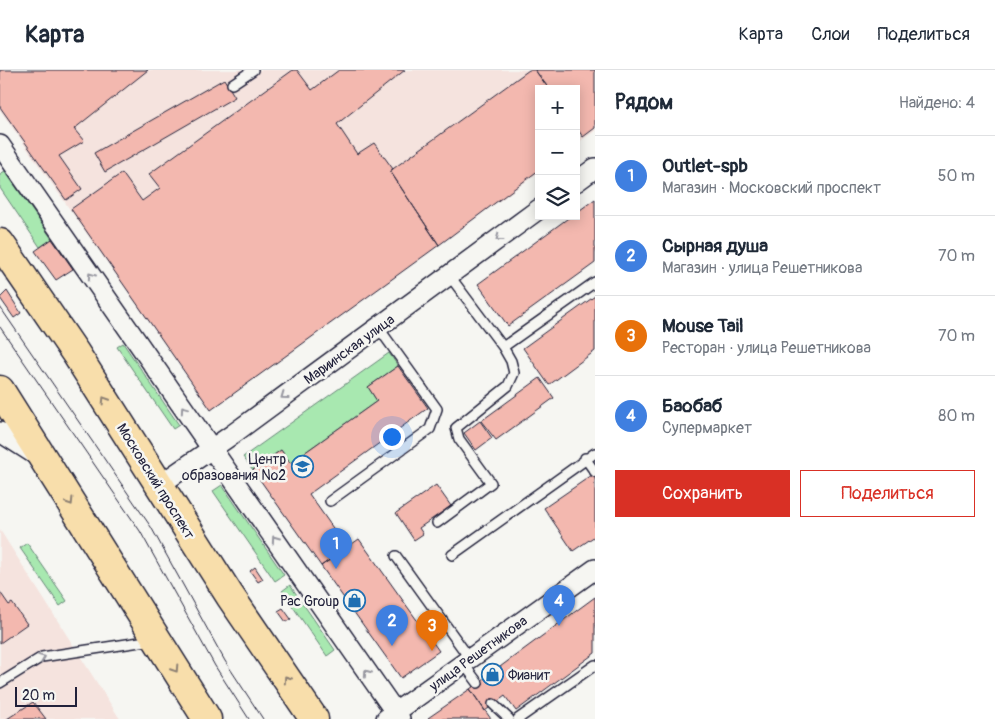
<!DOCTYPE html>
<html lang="ru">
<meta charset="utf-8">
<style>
:root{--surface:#fff;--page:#f6f6f7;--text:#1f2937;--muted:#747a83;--line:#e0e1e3;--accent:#d93025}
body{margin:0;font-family:Pangolin,sans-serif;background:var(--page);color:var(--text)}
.controls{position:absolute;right:15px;top:15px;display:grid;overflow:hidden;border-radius:0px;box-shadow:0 2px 12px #0003}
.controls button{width:45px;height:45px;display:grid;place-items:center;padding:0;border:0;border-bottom:1px solid var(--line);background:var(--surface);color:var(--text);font:25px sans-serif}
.scale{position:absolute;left:15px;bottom:12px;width:62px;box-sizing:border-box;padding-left:5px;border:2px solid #22223b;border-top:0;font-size:14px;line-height:18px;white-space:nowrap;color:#22223b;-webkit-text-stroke:4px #f6f6f2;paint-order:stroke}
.you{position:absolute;left:391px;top:366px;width:18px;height:18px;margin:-12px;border:4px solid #fff;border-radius:50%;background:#1a73e8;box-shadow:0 0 0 8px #1a73e833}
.badge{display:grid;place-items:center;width:32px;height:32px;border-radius:50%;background:var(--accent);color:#fff;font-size:16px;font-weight:700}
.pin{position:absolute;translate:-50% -41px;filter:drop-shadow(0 1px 2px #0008)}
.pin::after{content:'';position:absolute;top:26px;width:18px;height:15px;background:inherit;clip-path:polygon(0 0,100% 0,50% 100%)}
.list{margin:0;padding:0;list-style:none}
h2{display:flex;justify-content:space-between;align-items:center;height:65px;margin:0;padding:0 20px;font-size:21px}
h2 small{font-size:16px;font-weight:400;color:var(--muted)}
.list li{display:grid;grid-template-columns:32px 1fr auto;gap:15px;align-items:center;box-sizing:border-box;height:80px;padding:0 20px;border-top:1px solid var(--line)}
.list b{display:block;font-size:19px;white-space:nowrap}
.list p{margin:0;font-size:16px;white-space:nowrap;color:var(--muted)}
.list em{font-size:16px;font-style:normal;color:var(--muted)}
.actions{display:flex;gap:10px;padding:15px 20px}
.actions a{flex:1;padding:11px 0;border:1px solid var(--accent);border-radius:0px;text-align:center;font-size:18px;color:var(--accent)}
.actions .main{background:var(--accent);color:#fff}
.icon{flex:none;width:28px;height:28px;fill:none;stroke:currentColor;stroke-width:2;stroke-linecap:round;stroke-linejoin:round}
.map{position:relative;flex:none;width:595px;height:649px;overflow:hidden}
header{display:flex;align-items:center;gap:30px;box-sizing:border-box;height:70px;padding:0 25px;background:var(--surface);border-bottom:1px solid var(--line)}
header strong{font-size:24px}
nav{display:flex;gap:28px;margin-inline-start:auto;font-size:18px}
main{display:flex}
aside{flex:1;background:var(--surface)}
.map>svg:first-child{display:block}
.built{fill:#f5e3de}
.green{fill:#a8e8b0;stroke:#658576}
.building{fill:#f3b8af;stroke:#22223b}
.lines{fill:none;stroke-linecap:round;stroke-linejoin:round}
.lane-casing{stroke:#22223b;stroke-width:12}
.street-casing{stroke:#22223b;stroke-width:22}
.primary-casing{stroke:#22223b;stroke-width:31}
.lane{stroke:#f6f6f2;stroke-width:9}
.street{stroke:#f6f6f2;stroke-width:19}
.primary{stroke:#f8deab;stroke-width:28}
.tram{stroke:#22223b;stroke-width:1}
.oneway{stroke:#9797a0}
.oneway2{stroke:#8d8073}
.labels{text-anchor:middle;stroke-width:5;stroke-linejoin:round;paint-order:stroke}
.street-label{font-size:14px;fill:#22223b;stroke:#f6f6f2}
.poi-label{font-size:14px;fill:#22223b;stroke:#f6f6f2;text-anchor:end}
</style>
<header>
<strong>Карта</strong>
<nav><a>Карта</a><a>Слои</a><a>Поделиться</a></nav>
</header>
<main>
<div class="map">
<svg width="595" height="649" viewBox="0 0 595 649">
<rect width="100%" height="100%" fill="#f6f6f2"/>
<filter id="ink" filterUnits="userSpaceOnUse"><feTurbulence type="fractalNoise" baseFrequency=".02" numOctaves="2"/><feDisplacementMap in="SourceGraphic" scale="10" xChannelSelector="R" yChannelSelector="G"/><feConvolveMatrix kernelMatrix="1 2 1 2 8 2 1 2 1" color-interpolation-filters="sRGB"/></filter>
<g filter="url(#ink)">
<!-- built -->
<path class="built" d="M 0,0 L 595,0 L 595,61 L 576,74 L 576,19 L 539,19 L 539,102 L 211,340 L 0,40 Z
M 0,460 L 120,649 L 0,649 Z"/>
<!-- green -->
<path class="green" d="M 5,101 L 52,169 L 40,177 L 0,118 L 0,104 Z
M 123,273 L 179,355 L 173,359 L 117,277 Z
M 389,283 L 398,296 L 368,317 L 377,331 L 290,393 L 281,380 L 253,400 L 243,387 Z
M 222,415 L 284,505 L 275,511 L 213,421 Z
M 27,473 L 67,531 L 60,536 L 20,478 Z
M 290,515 L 335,580 L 327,586 L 282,521 Z"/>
<!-- building -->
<path class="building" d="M 0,0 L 148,0 L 74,59 L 84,71 L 59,86 L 82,119 L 66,130 L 0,37 Z
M 293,0 L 297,0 L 312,20 L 339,0 L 405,0 L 337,54 L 357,84 L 374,73 L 393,99 L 390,101 L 439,175 L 211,340 L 71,139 L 122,103 L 142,131 L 160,118 L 149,104 Z
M 529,0 L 535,0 L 549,19 L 539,19 L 539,100 L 439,175 L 390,101 Z
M 535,0 L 595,0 L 595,58 L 583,67 L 576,57 L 576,19 L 549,19 Z
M 224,9 L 235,27 L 105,102 L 94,83 Z
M 595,129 L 595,193 L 508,256 L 478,214 L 571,146 L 576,146 L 576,143 Z
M 52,169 L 73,199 L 56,210 L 35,181 Z
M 7,221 L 21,243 L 14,248 L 0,228 Z
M 595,226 L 595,281 L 549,315 L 523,278 Z
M 398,296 L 428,338 L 309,424 L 347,478 L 321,496 L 253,400 L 281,380 L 290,393 L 377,331 L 368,317 Z
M 540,308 L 554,328 L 496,370 L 481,351 Z
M 480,351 L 492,368 L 476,380 L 464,363 Z
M 595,403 L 595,466 L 573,481 L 544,438 Z
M 436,415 L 451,436 L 419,458 L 423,464 L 414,470 L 396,443 Z
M 359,469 L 439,581 L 401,608 L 321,496 Z
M 255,497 L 263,509 L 258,512 L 250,501 Z
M 0,522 L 9,535 L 12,533 L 27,554 L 0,573 Z
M 595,527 L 595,583 L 516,641 L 505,626 L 485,641 L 470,619 Z
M 283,538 L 291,549 L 286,552 L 278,541 Z
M 470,619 L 491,649 L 429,649 L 428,648 Z
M 33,632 L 46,649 L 7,649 Z"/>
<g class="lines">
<defs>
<path id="lane" d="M 232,14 L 253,0
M 503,277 L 595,212
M 585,388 L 595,402
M 330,431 L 430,359 L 437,339 L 378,257
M 437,453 L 491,413 L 459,369 L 456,358 L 508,316 L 514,303 L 511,291 L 503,277 L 449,205
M 452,485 L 595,383
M 396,486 L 470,589
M 463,593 L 478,613
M 0,613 L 42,587 L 153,570
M 493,634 L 509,649
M 518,649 L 595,595"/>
<path id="street" d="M 0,75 L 400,649
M 576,112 L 595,98
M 0,362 L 39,387
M 158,416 L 233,364 L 539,139
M 386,649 L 595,499"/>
<path id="primary" d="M 0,173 L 76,284 L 230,526 L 314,649
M 0,320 L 207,649"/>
</defs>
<!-- lane casing -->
<use href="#lane" class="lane-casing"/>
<!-- street casing -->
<use href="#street" class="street-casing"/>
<!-- primary casing -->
<use href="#primary" class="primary-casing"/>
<!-- lane -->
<use href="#lane" class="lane"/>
<!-- street -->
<use href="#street" class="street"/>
<!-- primary -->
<use href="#primary" class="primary"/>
<!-- tram -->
<path class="tram" d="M 0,237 L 151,457 L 225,591 L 263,649
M 0,257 L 140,461 L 215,596 L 249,649"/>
</g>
<!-- one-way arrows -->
<defs><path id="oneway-chevron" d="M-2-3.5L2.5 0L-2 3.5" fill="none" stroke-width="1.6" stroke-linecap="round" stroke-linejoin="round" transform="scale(1.25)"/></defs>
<g class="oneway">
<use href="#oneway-chevron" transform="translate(499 168) rotate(144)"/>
<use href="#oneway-chevron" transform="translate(91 206) rotate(-125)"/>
<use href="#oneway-chevron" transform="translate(284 326) rotate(144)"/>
<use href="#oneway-chevron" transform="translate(184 339) rotate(-125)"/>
<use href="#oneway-chevron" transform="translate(275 469) rotate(-125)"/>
<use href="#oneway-chevron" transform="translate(42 588) rotate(-22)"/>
<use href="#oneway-chevron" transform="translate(367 603) rotate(-125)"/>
</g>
<g class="oneway2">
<use href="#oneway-chevron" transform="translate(105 330) rotate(-122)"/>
<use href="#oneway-chevron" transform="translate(70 432) rotate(58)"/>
<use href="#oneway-chevron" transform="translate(175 599) rotate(57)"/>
<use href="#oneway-chevron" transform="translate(287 609) rotate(-125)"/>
</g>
</g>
<!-- icons -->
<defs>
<symbol id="university-ring" viewBox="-11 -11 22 22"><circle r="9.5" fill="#f6f6f2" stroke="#1f6fb2" stroke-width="1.5"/><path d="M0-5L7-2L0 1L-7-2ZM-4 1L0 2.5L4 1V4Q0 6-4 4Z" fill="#1f6fb2"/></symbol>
<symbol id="shop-ring" viewBox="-11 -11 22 22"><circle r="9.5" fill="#f6f6f2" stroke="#1f6fb2" stroke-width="1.5"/><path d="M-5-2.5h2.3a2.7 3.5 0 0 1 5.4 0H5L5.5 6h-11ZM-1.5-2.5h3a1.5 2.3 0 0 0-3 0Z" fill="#1f6fb2"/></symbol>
</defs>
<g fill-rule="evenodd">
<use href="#university-ring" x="290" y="384" width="25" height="25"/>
<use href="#shop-ring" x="342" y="518" width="25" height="25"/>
<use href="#shop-ring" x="480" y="592" width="25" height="25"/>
</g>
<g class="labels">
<!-- street labels -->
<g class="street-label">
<text transform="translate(349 279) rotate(-36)" y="5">Мариинская улица</text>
<text transform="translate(156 411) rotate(58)" y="5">Московский проспект</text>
<text transform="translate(478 583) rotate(-36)" y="5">улица Решетникова</text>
</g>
<!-- poi labels -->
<g class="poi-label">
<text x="286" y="394">Центр<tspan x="286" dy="16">образования №2</tspan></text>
<text x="339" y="536">Pac Group</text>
<text x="508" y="610" text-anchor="start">Фианит</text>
</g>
</g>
</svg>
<div class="controls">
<button>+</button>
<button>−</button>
<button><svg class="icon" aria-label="layers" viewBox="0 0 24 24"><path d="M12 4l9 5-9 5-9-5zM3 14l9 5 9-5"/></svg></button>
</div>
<div class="scale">20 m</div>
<div class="you"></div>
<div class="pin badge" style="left:336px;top:499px;background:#3f7fe0">1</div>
<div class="pin badge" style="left:392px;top:576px;background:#3f7fe0">2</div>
<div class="pin badge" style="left:432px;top:581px;background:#e8710a">3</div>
<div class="pin badge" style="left:559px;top:556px;background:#3f7fe0">4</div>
</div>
<aside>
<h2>Рядом<small>Найдено: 4</small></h2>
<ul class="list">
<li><span class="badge" style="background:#3f7fe0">1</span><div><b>Outlet-spb</b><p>Магазин · Московский проспект</p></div><em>50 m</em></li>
<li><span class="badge" style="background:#3f7fe0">2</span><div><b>Сырная душа</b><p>Магазин · улица Решетникова</p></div><em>70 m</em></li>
<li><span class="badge" style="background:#e8710a">3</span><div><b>Mouse Tail</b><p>Ресторан · улица Решетникова</p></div><em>70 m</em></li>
<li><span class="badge" style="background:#3f7fe0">4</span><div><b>Баобаб</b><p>Супермаркет</p></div><em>80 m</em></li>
</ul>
<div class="actions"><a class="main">Сохранить</a><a>Поделиться</a></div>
</aside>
</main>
